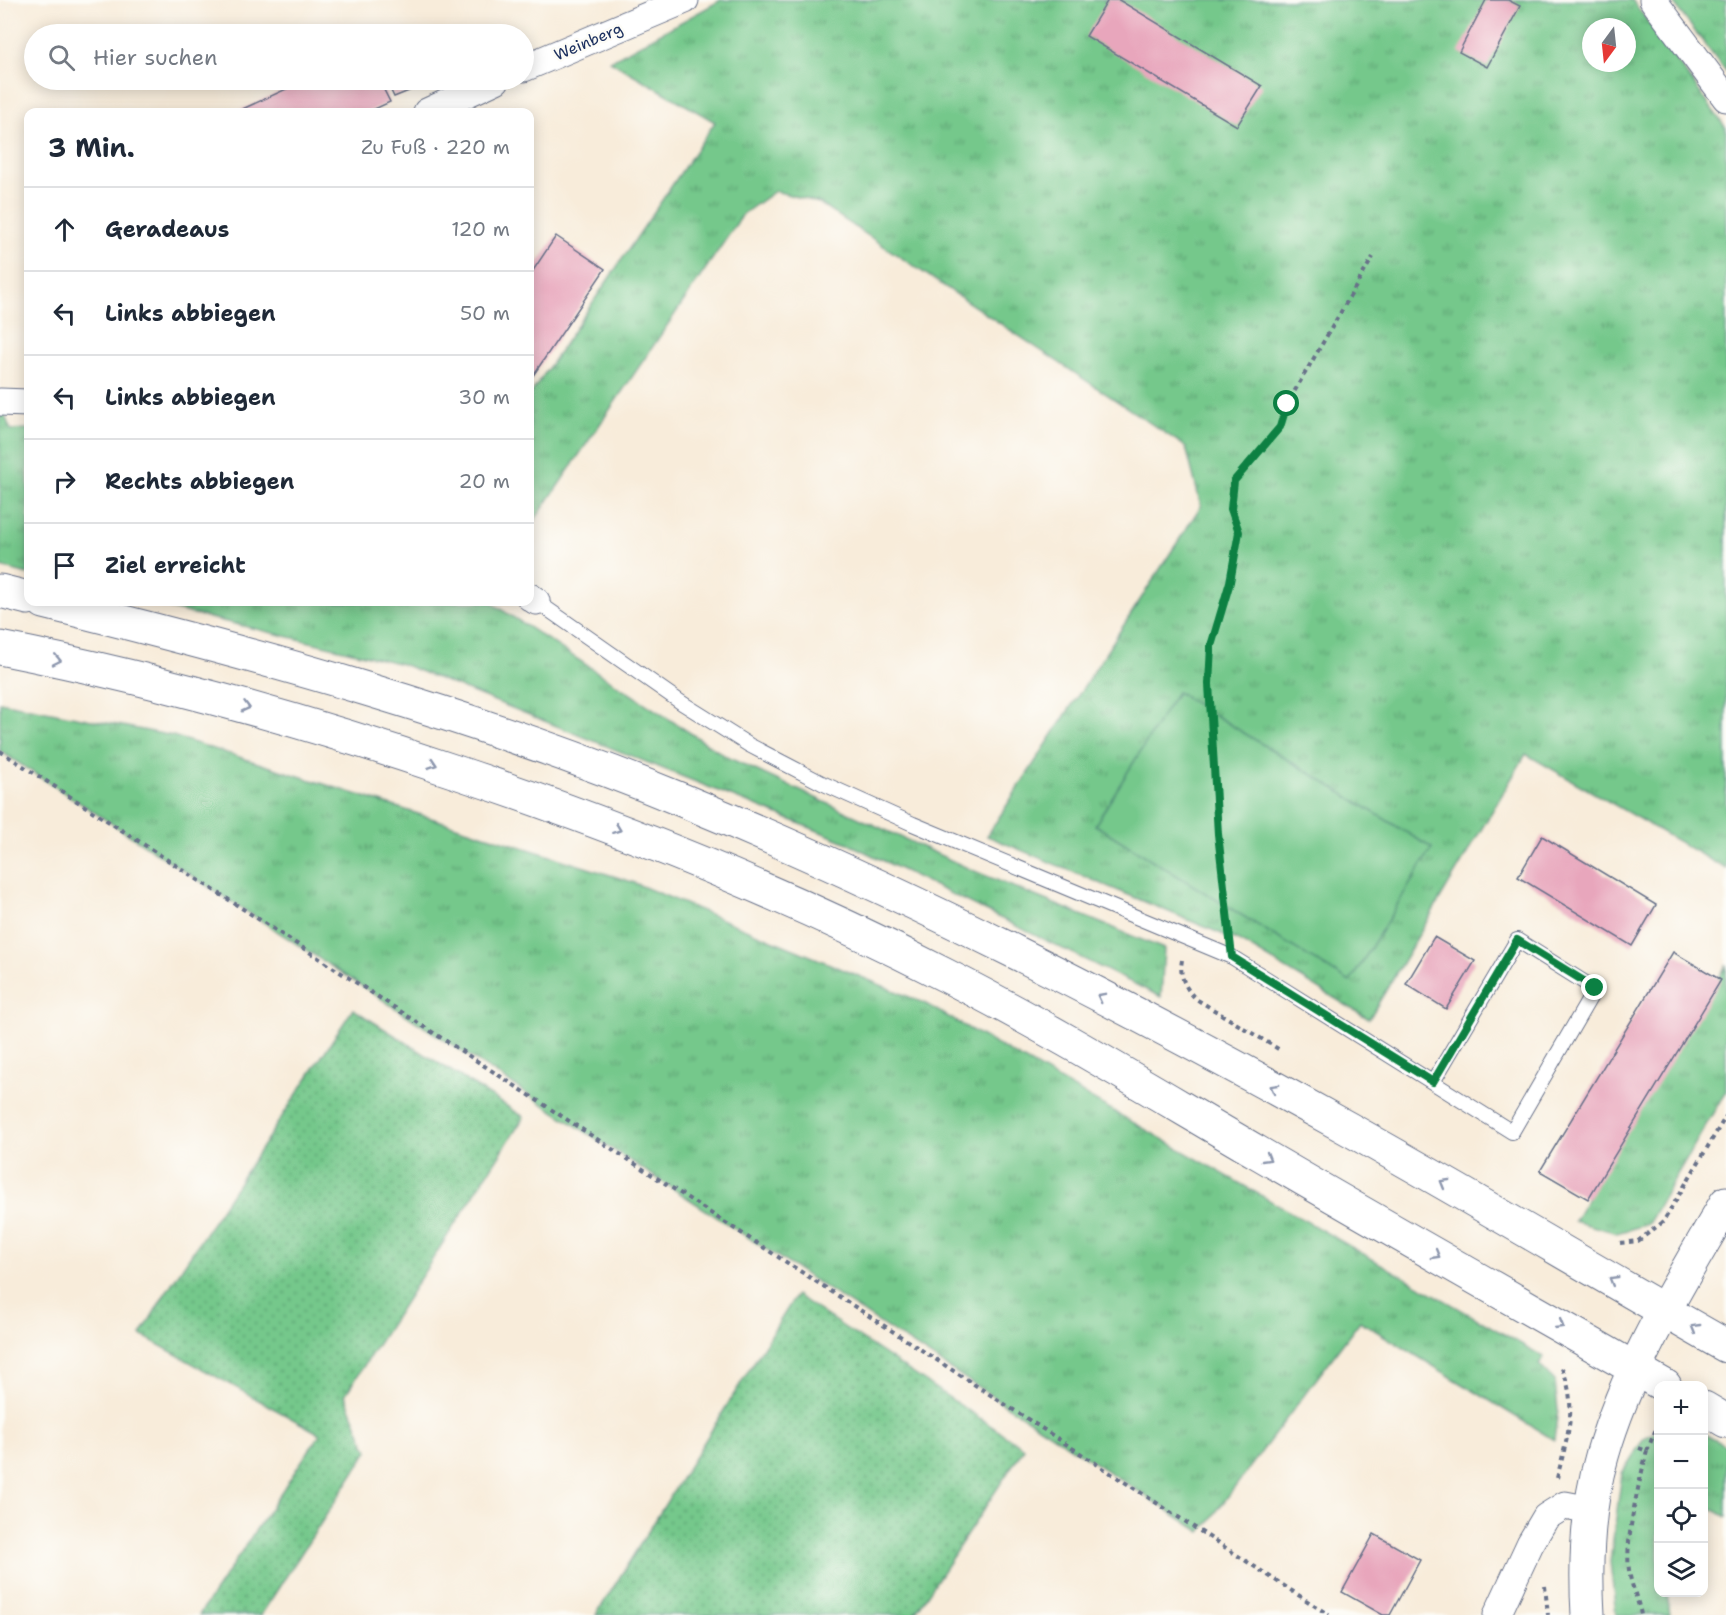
<!DOCTYPE html>
<html lang="de">
<meta charset="utf-8">
<style>
:root{--surface:#fff;--page:#f2f2f3;--text:#1f2937;--muted:#747a83;--line:#e0e1e3}
body{margin:0;font-family:"Shantell Sans",sans-serif;background:var(--page);color:var(--text)}
.controls{position:absolute;right:18px;bottom:18px;display:grid;overflow:hidden;border-radius:12px;box-shadow:0 3px 15px #0003}
.controls button{width:54px;height:54px;display:grid;place-items:center;padding:0;border:0;border-bottom:2px solid var(--line);background:var(--surface);color:var(--text);font:30px sans-serif}
.compass{position:absolute;left:1582px;top:18px;width:54px;height:54px;border-radius:50%;background:var(--surface);box-shadow:0 3px 15px #0003;rotate:195deg}
.stop{position:absolute;width:18px;height:18px;margin:-14px;border:4px solid #0b8043;border-radius:50%;background:#fff}
.stop.end{background:#0b8043;border-color:#fff;box-shadow:0 2px 6px #0008}
.list{margin:0;padding:0;list-style:none}
h2{display:flex;justify-content:space-between;align-items:center;height:78px;margin:0;padding:0 24px;font-size:26px}
h2 small{font-size:20px;font-weight:400;color:var(--muted)}
.list li{display:grid;grid-template-columns:39px 1fr auto;gap:18px;align-items:center;box-sizing:border-box;height:84px;padding:0 24px;border-top:2px solid var(--line)}
.list b{display:block;font-size:22px;white-space:nowrap}
.list em{font-size:20px;font-style:normal;color:var(--muted)}
.icon{flex:none;width:33px;height:33px;fill:none;stroke:currentColor;stroke-width:2;stroke-linecap:round;stroke-linejoin:round}
.map{position:relative;flex:none;width:1726px;height:1615px;overflow:hidden}
.search{position:absolute;background:var(--surface);box-shadow:0 3px 15px #0003;left:24px;top:24px;width:510px;height:66px;display:flex;align-items:center;gap:15px;box-sizing:border-box;padding:0 21px;border-radius:33px;color:var(--muted);font-size:22px}
.panel{position:absolute;background:var(--surface);box-shadow:0 3px 15px #0003;left:24px;top:108px;width:510px;height:498px;border-radius:12px}
.map>svg:first-child{display:block}
.grass{fill:url(#grass-tufts);stroke:#487c74;stroke-width:1.5;fill-rule:evenodd}
.park{fill:#74c88b;stroke:#487c74;stroke-width:1.5}
.garden{fill:url(#garden-dots);stroke:#487c74;stroke-width:1.5}
.building{fill:#e8a6bc}
.lines{fill:none;stroke-linecap:round;stroke-linejoin:round}
.service-casing{stroke:#687189;stroke-width:16}
.minor-casing{stroke:#687189;stroke-width:29}
.secondary-casing{stroke:#687189;stroke-width:35}
.primary-casing{stroke:#687189;stroke-width:35}
.path{stroke:#687189;stroke-width:4;stroke-dasharray:4.5 4.5;stroke-linecap:butt}
.service{stroke:#fff;stroke-width:14}
.minor{stroke:#fff;stroke-width:27}
.secondary{stroke:#fff;stroke-width:33}
.primary{stroke:#fff;stroke-width:33}
.oneway{stroke:#8d97ae}
.route{stroke:#0b8043;stroke-width:8}
.labels{text-anchor:middle;stroke-width:5;stroke-linejoin:round;paint-order:stroke}
.street-label{font-size:16px;fill:#1b2f5e;stroke:#fdfcf7}
</style>
<div class="map">
<svg width="1726" height="1615" viewBox="0 0 1726 1615">
<defs>
<pattern id="grass-tufts" width="24" height="20" patternUnits="userSpaceOnUse" patternTransform="scale(1.5)"><rect width="24" height="20" fill="#74c88b"/><path d="M3 7l-1-3M5 7V3M7 7l1-3M15 17l-1-3M17 17v-4M19 17l1-3" fill="none" stroke="#5ea375"/></pattern>
<pattern id="garden-dots" width="8" height="8" patternUnits="userSpaceOnUse" patternTransform="scale(1.5)"><rect width="8" height="8" fill="#74c88b"/><path d="M2 2h.1M6 6h.1" fill="none" stroke="#5ea375" stroke-width="1.8" stroke-linecap="round"/></pattern>
</defs>
<rect width="100%" height="100%" fill="#fdfcf7"/>
<filter id="ink" filterUnits="userSpaceOnUse"><feTurbulence type="fractalNoise" baseFrequency=".0167" numOctaves="2"/><feDisplacementMap in="SourceGraphic" scale="12" xChannelSelector="R" yChannelSelector="G"/><feConvolveMatrix kernelMatrix="1 2 1 2 8 2 1 2 1" color-interpolation-filters="sRGB"/></filter>
<filter id="wash" filterUnits="userSpaceOnUse"><feTurbulence type="fractalNoise" baseFrequency=".008" numOctaves="4" result="noise"/><feDisplacementMap in="SourceGraphic" scale="24" xChannelSelector="R" yChannelSelector="G"/><feGaussianBlur stdDeviation="1.35" result="paint"/><feColorMatrix in="noise" values="0 0 0 0 0 0 0 0 0 0 0 0 0 0 0 0 0 1.4 0 .05"/><feComposite in="paint" operator="in"/></filter>
<g filter="url(#wash)">
<rect width="100%" height="100%" fill="#f8ecda"/>
<!-- grass -->
<path class="grass" d="M 721,0 L 1632,0 L 1726,128 L 1726,869 L 1526,754 L 1369,1019 L 1241,942 L 987,836 L 1201,506 L 1186,447 L 819,203 L 775,191 L 743,214 L 530,527 L 530,395 L 715,122 L 610,61 ZM 1591,27 L 1627,27 L 1627,63 L 1591,63 Z
M 1671,0 L 1726,0 L 1726,72 Z
M 0,404 L 11,430 L 28,429 L 28,574 L 0,567 Z
M 143,602 L 490,602 L 727,757 L 972,870 L 1164,949 L 1161,997 L 843,841 L 402,664 Z
M 0,702 L 173,736 L 632,882 L 924,1003 L 1544,1357 L 1539,1365 L 1555,1381 L 1558,1410 L 1554,1440 L 1360,1321 L 1201,1532 L 0,751 Z
M 1726,966 L 1726,1091 L 1648,1224 L 1617,1233 L 1574,1221 Z
M 1658,1431 L 1658,1592 L 1667,1593 L 1670,1615 L 1616,1615 L 1610,1562 L 1622,1473 L 1644,1438 Z
M 1704,1434 L 1726,1446 L 1726,1517 L 1704,1504 Z"/>
<!-- park -->
<path class="park" d="M 1177,692 L 1432,848 L 1350,982 L 1095,825 Z"/>
<!-- garden -->
<path class="garden" d="M 353,1009 L 524,1117 L 345,1395 L 368,1451 L 261,1615 L 199,1615 L 320,1434 L 141,1335 L 163,1297 Z
M 796,1295 L 1024,1448 L 914,1615 L 596,1615 Z"/>
<g id="blocks">
<!-- building -->
<path class="building" d="M 1108,0 L 1119,0 L 1262,86 L 1237,126 L 1086,36 Z
M 1486,0 L 1508,0 L 1520,6 L 1487,67 L 1459,52 Z
M 306,80 L 379,80 L 390,102 L 368,112 L 236,112 Z
M 386,80 L 436,80 L 394,97 Z
M 556,236 L 605,269 L 530,380 L 530,275 Z
M 1542,836 L 1656,905 L 1632,946 L 1518,877 Z
M 1434,937 L 1475,961 L 1446,1009 L 1406,984 Z
M 1673,952 L 1721,980 L 1588,1199 L 1540,1171 Z
M 1374,1534 L 1420,1560 L 1390,1615 L 1383,1615 L 1342,1592 Z"/>
</g>
</g>
<g filter="url(#ink)">
<use href="#blocks" fill-opacity="0" stroke="#687189" stroke-width="1.5"/>
<g class="lines">
<defs>
<path id="service" d="M 536,601 L 682,703 L 749,745 L 822,783 L 913,824 L 1232,957 L 1512,1132 L 1595,989 L 1517,940 L 1433,1082"/>
<path id="minor" d="M 1653,0 L 1726,98
M 524,68 L 685,0
M 427,112 L 496,80
M 0,402 L 28,403
M 530,597 L 536,601
M 1497,1615 L 1530,1544 L 1546,1517 L 1565,1505 L 1591,1510"/>
<path id="secondary" d="M 1588,1615 C 1585,1563 1587,1507 1602,1456 C 1628,1365 1679,1284 1726,1203"/>
<path id="primary" d="M 0,591 L 28,598
M 44,602 C 259,655 476,715 682,800 C 907,892 1127,1006 1340,1124 C 1470,1196 1597,1273 1726,1346
M 0,648 C 153,678 305,721 453,771 C 621,827 787,894 945,975 C 1052,1029 1154,1092 1257,1152 C 1392,1231 1529,1308 1665,1386
M 1704,1408 L 1726,1421"/>
</defs>
<!-- service casing -->
<use href="#service" class="service-casing"/>
<!-- minor casing -->
<use href="#minor" class="minor-casing"/>
<!-- secondary casing -->
<use href="#secondary" class="secondary-casing"/>
<!-- primary casing -->
<use href="#primary" class="primary-casing"/>
<!-- path -->
<path class="path" d="M 0,751 L 1329,1615
M 1229,932 L 1218,834 L 1209,684 L 1211,646 L 1230,582 L 1239,532 L 1231,509 L 1234,481 L 1280,427 L 1287,404 L 1373,257
M 1182,960 C 1179,976 1185,988 1196,999 L 1280,1050
M 1620,1243 L 1638,1241 L 1663,1222 L 1726,1116
M 1639,1448 L 1647,1451 C 1639,1484 1625,1537 1629,1570 C 1631,1586 1638,1599 1641,1615
M 1647,1451 L 1658,1424
M 1557,1478 C 1567,1438 1579,1406 1561,1366
M 1545,1586 L 1548,1615"/>
<!-- service -->
<use href="#service" class="service"/>
<!-- minor -->
<use href="#minor" class="minor"/>
<!-- secondary -->
<use href="#secondary" class="secondary"/>
<!-- primary -->
<use href="#primary" class="primary"/>
</g>
<!-- one-way arrows -->
<defs><path id="oneway-chevron" d="M-2-3.5L2.5 0L-2 3.5" fill="none" stroke-width="1.6" stroke-linecap="round" stroke-linejoin="round" transform="scale(1.5)"/></defs>
<g class="oneway">
<use href="#oneway-chevron" transform="translate(57 660) rotate(12)"/>
<use href="#oneway-chevron" transform="translate(246 707) rotate(15)"/>
<use href="#oneway-chevron" transform="translate(433 764) rotate(19)"/>
<use href="#oneway-chevron" transform="translate(617 829) rotate(21)"/>
<use href="#oneway-chevron" transform="translate(1101 997) rotate(-153)"/>
<use href="#oneway-chevron" transform="translate(1274 1088) rotate(-151)"/>
<use href="#oneway-chevron" transform="translate(1267 1158) rotate(30)"/>
<use href="#oneway-chevron" transform="translate(1444 1183) rotate(-150)"/>
<use href="#oneway-chevron" transform="translate(1436 1255) rotate(30)"/>
<use href="#oneway-chevron" transform="translate(1613 1280) rotate(-149)"/>
<use href="#oneway-chevron" transform="translate(1560 1325) rotate(30)"/>
<use href="#oneway-chevron" transform="translate(1695 1328) rotate(-150)"/>
</g>
</g>
<g class="lines" filter="url(#ink)">
<!-- route -->
<path class="route" d="M 1287,404 L 1280,427 L 1234,481 L 1231,509 L 1239,532 L 1230,582 L 1211,646 L 1209,684 L 1218,834 L 1232,957 L 1433,1082 L 1517,940 L 1595,988"/>
</g>
<g class="labels">
<!-- street labels -->
<g class="street-label">
<text transform="translate(588 41) rotate(-23)" y="6">Weinberg</text>
</g>
</g>
</svg>
<div class="controls">
<button>+</button>
<button>−</button>
<button><svg class="icon" aria-label="locate" viewBox="0 0 24 24"><circle cx="12" cy="12" r="6"/><path d="M12 2v4M12 18v4M2 12h4M18 12h4"/></svg></button>
<button><svg class="icon" aria-label="layers" viewBox="0 0 24 24"><path d="M12 4l9 5-9 5-9-5zM3 14l9 5 9-5"/></svg></button>
</div>
<svg class="compass" viewBox="-18 -18 36 36"><path d="M0-13l5 13h-10z" fill="#e53935"/><path d="M0 13l5-13h-10z" fill="#747a83"/></svg>
<div class="stop" style="left:1287px;top:404px"></div>
<div class="stop end" style="left:1595px;top:988px"></div>
<div class="search"><svg class="icon" aria-label="search" viewBox="0 0 24 24"><circle cx="10" cy="10" r="6"/><path d="M15 15l6 6"/></svg>Hier suchen</div>
<section class="panel">
<h2>3 Min.<small>Zu Fuß · 220 m</small></h2>
<ul class="list">
<li><svg class="icon" aria-label="ahead" viewBox="0 0 24 24"><path d="M12 20V5M6 11l6-6 6 6"/></svg><div><b>Geradeaus</b></div><em>120 m</em></li>
<li><svg class="icon" aria-label="left" viewBox="0 0 24 24"><path d="M17 20v-9H6M10 6l-5 5 5 5"/></svg><div><b>Links abbiegen</b></div><em>50 m</em></li>
<li><svg class="icon" aria-label="left" viewBox="0 0 24 24"><path d="M17 20v-9H6M10 6l-5 5 5 5"/></svg><div><b>Links abbiegen</b></div><em>30 m</em></li>
<li><svg class="icon" aria-label="right" viewBox="0 0 24 24"><path d="M7 20v-9h11M14 6l5 5-5 5"/></svg><div><b>Rechts abbiegen</b></div><em>20 m</em></li>
<li><svg class="icon" aria-label="arrive" viewBox="0 0 24 24"><path d="M6 21V4h12l-3 4 3 4H6"/></svg><div><b>Ziel erreicht</b></div></li>
</ul>
</section>
</div>
